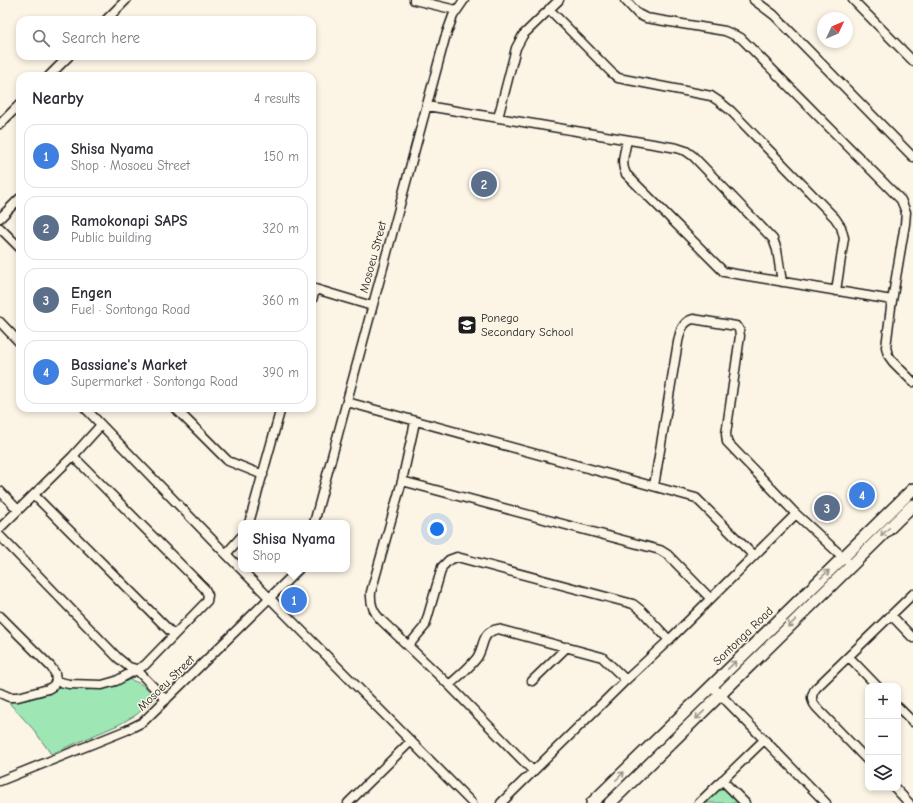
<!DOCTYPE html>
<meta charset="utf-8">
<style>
:root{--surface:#fff;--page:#f7f7f7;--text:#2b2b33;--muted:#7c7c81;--line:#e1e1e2;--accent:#1c1c1c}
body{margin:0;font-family:"Comic Neue",sans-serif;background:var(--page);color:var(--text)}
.controls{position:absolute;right:12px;bottom:12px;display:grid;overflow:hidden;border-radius:8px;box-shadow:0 2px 6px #0003}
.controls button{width:36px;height:36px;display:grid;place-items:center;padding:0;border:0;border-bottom:1px solid var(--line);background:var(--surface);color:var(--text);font:20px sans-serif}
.compass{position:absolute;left:817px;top:12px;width:36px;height:36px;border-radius:50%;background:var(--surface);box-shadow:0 2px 6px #0003;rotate:46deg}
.you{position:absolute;left:437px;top:529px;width:14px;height:14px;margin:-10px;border:3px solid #fff;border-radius:50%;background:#1a73e8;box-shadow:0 0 0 6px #1a73e833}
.badge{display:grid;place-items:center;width:26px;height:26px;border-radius:50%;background:var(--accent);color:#fff;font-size:13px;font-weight:700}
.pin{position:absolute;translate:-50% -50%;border:2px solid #fff;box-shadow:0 1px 4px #0006}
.popup{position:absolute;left:238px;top:520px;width:112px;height:52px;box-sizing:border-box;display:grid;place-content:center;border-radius:8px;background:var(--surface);filter:drop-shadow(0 1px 3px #0005);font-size:13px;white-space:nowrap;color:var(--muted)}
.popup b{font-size:15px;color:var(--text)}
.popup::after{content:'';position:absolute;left:50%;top:100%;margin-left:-8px;border:8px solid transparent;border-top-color:var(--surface)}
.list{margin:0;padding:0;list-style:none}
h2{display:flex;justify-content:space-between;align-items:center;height:52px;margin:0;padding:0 16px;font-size:17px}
h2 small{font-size:13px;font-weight:400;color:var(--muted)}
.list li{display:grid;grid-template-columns:26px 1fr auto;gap:12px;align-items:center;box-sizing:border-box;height:64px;margin:0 8px 8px;padding:0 8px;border:1px solid var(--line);border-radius:12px}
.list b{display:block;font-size:15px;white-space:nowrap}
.list p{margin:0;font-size:13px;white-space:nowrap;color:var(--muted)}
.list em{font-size:13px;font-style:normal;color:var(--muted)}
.icon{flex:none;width:22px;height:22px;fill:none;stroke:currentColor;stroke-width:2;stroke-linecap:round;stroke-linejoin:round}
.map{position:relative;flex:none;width:913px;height:803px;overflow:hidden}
.search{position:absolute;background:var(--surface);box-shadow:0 2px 6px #0003;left:16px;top:16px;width:300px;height:44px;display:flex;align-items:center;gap:10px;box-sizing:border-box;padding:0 14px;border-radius:12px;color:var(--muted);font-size:15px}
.panel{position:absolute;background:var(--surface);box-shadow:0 2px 6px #0003;left:16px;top:72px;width:300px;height:340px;border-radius:12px}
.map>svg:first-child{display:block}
.green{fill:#9ee7b5;stroke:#5d8268}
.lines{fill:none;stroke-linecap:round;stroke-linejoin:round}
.minor-casing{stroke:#1c1c1c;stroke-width:11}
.major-casing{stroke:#1c1c1c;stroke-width:14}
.minor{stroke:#fcf5e5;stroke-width:8}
.major{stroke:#fcf5e5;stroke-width:11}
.oneway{stroke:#97938b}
.labels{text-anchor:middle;stroke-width:3;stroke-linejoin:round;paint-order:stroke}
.street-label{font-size:12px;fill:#1c1c1c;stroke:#fcf5e5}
.poi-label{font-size:12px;fill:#1c1c1c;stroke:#fcf5e5;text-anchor:start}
</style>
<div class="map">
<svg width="913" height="803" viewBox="0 0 913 803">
<rect width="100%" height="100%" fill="#fcf5e5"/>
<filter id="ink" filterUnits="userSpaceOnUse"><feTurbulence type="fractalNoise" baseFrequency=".025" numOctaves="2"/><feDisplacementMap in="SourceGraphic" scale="8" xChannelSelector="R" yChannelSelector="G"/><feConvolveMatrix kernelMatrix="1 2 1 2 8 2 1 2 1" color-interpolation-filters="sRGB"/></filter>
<g filter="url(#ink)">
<!-- green -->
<path class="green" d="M 127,679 C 139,682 149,687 155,699 L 136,715 L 118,725 L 51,754 L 34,730 L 10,704 L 10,702 L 26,700 L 50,694 L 56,688 L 62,686 L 87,690 L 102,688 Z
M 722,789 L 727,790 L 740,803 L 704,803 L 716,791 Z"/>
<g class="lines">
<defs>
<path id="minor" d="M 414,0 L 456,10
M 625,0 L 638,14 L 646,18 L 725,31 L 741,38 L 901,200 L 906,212 L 905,224 L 891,307 L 886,347 L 888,355 L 893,362 L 913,382
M 754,0 L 774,15 L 913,157
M 853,0 L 913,61
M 549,9 L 611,72 L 618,78 L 711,96 L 720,102 L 731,111 L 835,218 L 841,227 L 844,238 L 836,291
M 106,20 L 126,0
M 49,76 L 69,56
M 427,106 L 677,148 L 686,151 L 693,156 L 773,239 L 777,250 L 782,282
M 498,118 L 516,48 L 523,35 L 559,0
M 0,124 L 20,104
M 627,140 C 625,152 620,163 626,174 L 724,272 L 892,300
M 0,218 L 20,198
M 0,228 L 20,248
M 312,288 L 372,306
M 312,300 L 315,290
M 0,322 L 20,343
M 347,402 L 696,498 L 753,555
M 85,408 L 226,554 L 472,803
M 175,408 L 228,461 L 263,475
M 415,422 L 402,481 L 371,592 C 370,604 373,612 381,620 L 449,685 L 533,771
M 402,481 L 660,550 L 668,555 L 710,598
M 654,486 L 678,342 C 680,332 682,322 693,319 L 736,326 L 739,329 L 740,336 L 726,434 L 727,442 L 796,514 L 846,560
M 0,491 L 18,510
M 34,495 L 174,635
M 249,523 L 281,408
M 314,523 L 445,38 L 453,16 L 464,0
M 0,528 L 73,456 L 101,425
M 0,536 L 118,658 L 129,667 L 136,669 L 166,700
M 226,554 L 241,537
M 891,615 L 913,638
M 0,616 L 51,667 L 55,673 L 56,681
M 409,645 L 425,626 L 442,567 L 449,560 L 457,557 L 633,604 L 642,611 L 669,640
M 849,657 L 877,686
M 532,681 L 567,647
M 449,685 C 458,677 468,669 476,659 C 485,648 480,632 498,629 L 602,657 L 626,680
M 711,685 L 826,803
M 0,693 L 9,697 L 18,697 L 48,689 L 53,686 L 56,681 L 69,684 L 102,685 L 116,681 L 125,676 L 145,665 L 207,601 L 208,595 L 205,589 L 73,456
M 898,707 L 913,722
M 868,761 L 817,708 C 811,701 810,696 816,688 L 913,594
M 722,780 L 745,803
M 0,781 L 127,730 L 143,722 L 299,569
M 895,788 L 909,803
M 348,803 L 411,741
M 501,803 L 626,680 L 669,640 L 796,514
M 699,803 L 764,740"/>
<path id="major" d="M 592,803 L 913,489
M 610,803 L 913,505"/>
</defs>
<!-- minor casing -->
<use href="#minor" class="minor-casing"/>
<!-- major casing -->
<use href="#major" class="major-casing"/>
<!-- minor -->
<use href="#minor" class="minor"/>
<!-- major -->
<use href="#major" class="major"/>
</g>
<!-- one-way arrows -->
<defs><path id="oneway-shaft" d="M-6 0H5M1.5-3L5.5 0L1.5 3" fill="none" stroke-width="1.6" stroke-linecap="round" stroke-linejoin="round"/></defs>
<g class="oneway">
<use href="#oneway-shaft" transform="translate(885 532) rotate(135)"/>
<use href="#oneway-shaft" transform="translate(825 574) rotate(-44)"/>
<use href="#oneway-shaft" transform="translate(792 623) rotate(136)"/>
<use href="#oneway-shaft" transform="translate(732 665) rotate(-44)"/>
<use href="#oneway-shaft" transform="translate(700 715) rotate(136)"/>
<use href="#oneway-shaft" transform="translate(620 776) rotate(-45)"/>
</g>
</g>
<!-- icons -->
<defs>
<symbol id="school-square" viewBox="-11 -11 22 22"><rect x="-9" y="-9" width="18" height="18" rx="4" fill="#1c1c1c" stroke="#fcf5e5"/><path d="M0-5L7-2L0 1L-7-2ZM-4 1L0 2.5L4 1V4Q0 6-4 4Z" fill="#fff"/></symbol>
</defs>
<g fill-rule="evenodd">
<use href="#school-square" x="456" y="314" width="22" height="22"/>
</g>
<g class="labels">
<!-- street labels -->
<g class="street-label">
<text transform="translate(373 257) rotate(-75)" y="4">Mosoeu Street</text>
<text transform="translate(743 636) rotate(-44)" y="4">Sontonga Road</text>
<text transform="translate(166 683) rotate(-44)" y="4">Mosoeu Street</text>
</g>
<!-- poi labels -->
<g class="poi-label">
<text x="481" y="322">Ponego<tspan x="481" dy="14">Secondary School</tspan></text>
</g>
</g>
</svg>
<div class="controls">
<button>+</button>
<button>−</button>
<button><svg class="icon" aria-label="layers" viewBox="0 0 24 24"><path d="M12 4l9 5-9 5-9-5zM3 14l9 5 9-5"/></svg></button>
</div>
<svg class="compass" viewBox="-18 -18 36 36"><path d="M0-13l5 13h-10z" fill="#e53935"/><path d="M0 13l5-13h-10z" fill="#7c7c81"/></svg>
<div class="you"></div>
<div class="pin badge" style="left:294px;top:600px;background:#3f7fe0">1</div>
<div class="popup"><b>Shisa Nyama</b>Shop</div>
<div class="pin badge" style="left:484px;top:184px;background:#5c6f8a">2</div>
<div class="pin badge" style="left:827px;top:508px;background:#5c6f8a">3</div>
<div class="pin badge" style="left:862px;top:495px;background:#3f7fe0">4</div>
<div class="search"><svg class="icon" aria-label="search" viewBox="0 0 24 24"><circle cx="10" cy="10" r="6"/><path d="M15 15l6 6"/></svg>Search here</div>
<section class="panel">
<h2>Nearby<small>4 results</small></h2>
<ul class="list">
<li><span class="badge" style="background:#3f7fe0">1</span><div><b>Shisa Nyama</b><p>Shop · Mosoeu Street</p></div><em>150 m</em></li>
<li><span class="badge" style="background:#5c6f8a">2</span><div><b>Ramokonapi SAPS</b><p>Public building</p></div><em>320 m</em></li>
<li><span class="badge" style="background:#5c6f8a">3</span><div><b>Engen</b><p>Fuel · Sontonga Road</p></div><em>360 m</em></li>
<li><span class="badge" style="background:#3f7fe0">4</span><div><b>Bassiane's Market</b><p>Supermarket · Sontonga Road</p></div><em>390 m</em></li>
</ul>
</section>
</div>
